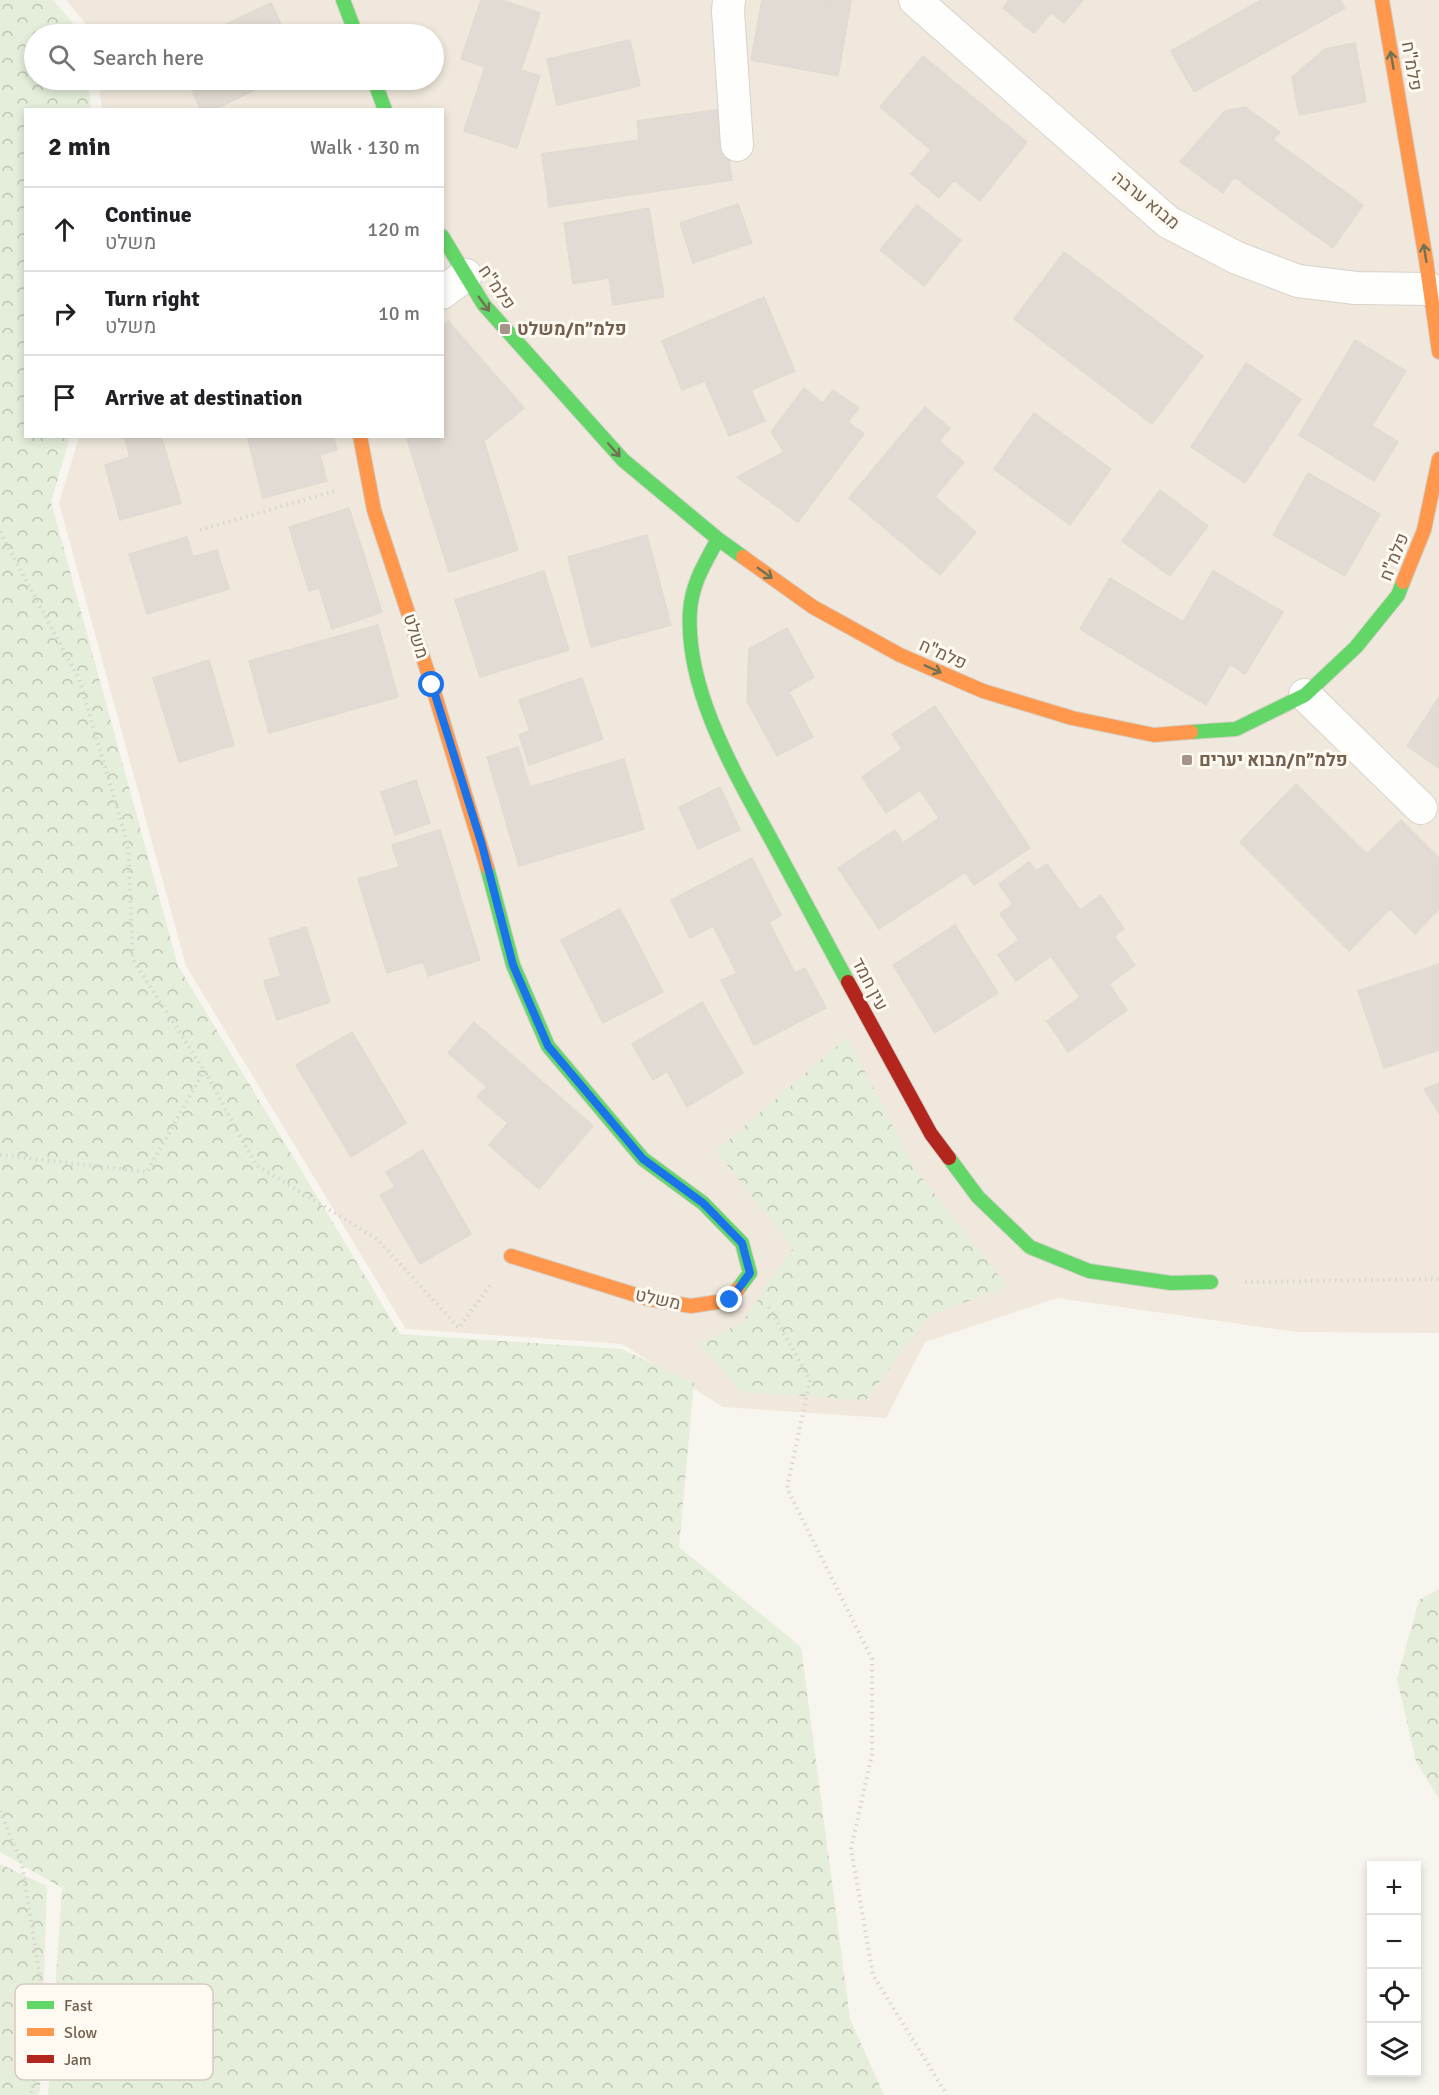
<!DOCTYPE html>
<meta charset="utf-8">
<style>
:root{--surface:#fff;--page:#f6f6f6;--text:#202124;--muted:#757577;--line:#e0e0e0}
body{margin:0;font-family:Signika,Heebo,sans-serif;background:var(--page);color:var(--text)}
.controls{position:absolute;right:18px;bottom:18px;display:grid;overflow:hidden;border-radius:0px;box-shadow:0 3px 9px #0003}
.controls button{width:54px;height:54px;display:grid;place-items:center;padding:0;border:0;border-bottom:2px solid var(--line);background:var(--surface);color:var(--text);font:30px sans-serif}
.stop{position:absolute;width:18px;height:18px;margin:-14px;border:4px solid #1a73e8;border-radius:50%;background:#fff}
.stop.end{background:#1a73e8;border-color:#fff;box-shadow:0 2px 6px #0008}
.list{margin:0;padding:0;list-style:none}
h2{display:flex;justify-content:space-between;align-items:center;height:78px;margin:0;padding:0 24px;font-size:26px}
h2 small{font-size:20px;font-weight:400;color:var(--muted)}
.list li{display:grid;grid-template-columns:39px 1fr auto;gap:18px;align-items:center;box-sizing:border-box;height:84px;padding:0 24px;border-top:2px solid var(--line)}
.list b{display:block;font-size:22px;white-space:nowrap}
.list p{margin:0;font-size:20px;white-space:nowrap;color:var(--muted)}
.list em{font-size:20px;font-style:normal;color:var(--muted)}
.icon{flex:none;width:33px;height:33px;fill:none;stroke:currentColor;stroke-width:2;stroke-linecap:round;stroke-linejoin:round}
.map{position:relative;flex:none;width:1439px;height:2095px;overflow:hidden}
.search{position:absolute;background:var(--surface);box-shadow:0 3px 9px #0003;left:24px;top:24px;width:420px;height:66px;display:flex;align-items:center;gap:15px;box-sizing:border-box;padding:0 21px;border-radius:33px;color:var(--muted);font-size:22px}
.panel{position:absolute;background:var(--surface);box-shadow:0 3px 9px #0003;left:24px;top:108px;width:420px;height:330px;border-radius:0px}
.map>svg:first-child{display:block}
.residential{fill:#f0e8dc}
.forest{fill:url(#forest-crowns)}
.building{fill:#e2dbd3;stroke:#e0dad1;stroke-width:1.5}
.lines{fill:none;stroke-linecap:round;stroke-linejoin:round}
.street-casing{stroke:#d7d2cc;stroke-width:34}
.fast-casing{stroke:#d6d1c9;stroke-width:16}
.slow-casing{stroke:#d6d1c9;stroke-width:16}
.jam-casing{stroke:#d6d1c9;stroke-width:16}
.path{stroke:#dad5d0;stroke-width:4;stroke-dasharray:1.5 4.5;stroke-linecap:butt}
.street{stroke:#fefefc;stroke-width:32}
.fast{stroke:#63d668;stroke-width:14}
.slow{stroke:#ff974d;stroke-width:14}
.jam{stroke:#b3261e;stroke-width:14}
.oneway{stroke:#727353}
.route{stroke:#1a73e8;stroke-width:8}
.poi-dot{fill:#a39587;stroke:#fefaf1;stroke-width:2}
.labels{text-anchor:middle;stroke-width:6;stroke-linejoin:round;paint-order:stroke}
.street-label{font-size:18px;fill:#75614f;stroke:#fefaf1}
.poi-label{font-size:18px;font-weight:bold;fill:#75614f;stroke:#fefaf1;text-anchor:start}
.key{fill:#fefaf1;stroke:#d5ccc0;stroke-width:1.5}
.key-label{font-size:16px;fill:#75614f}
</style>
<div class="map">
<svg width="1439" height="2095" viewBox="0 0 1439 2095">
<defs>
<pattern id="forest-crowns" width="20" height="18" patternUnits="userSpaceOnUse" patternTransform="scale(1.5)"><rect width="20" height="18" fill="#e4eeda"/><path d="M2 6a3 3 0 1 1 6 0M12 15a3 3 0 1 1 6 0" fill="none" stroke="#bdc4b3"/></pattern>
</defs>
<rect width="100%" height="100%" fill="#f8f5ee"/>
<!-- residential -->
<path class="residential" d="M 66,0 L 1439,0 L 1439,1333 L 1296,1332 L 1057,1298 L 925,1342 L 886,1418 L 723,1407 L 622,1344 L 406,1329 L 186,966 L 59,503 L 79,437 L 442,436 L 442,110 L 102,109 L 98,80 L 434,80 L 434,34 L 94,34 Z"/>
<!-- forest -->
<path class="forest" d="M 0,0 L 53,0 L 82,34 L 34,34 L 34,80 L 88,80 L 91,109 L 26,110 L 26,436 L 70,437 L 51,502 L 178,966 L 400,1334 L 621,1349 L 694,1382 L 679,1547 L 801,1647 L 850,2019 L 884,2095 L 48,2095 L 62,1888 L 0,1852 Z
M 847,1037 L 915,1169 L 1008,1287 L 929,1315 L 866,1400 L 741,1392 L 699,1343 L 742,1323 L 793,1248 L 716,1151 Z
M 1439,1589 L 1439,1799 L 1416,1762 L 1397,1679 L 1419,1600 Z
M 0,1864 L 47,1886 L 40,2089 L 38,2095 L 0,2095 Z"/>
<!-- building -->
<path class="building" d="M 481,0 L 501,0 L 540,13 L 521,70 L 540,76 L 517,148 L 464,131 L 485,67 L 461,59 Z
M 762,0 L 851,1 L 838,76 L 751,60 Z
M 1009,0 L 1083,0 L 1064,23 L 1051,13 L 1034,33 L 1003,8 Z
M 1261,0 L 1340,0 L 1345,8 L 1194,92 L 1171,51 Z
M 271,3 L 286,34 L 205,34 Z
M 630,40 L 640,86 L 557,105 L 547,59 Z
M 1355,43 L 1366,102 L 1299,115 L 1292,77 L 1325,49 Z
M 923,56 L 1027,142 L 980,201 L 954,180 L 939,198 L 911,174 L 931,150 L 880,107 Z
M 187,80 L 276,80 L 213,110 L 201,110 Z
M 1245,107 L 1280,132 L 1273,140 L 1363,205 L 1333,248 L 1234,177 L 1223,193 L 1180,162 L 1225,111 Z
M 722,109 L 732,180 L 549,207 L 542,154 L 639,140 L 637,121 Z
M 738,204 L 752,243 L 693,263 L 680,223 Z
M 917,205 L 961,240 L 924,286 L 880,250 Z
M 649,208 L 664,297 L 613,305 L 609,278 L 573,284 L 564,223 Z
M 1064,252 L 1203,356 L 1152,424 L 1014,319 Z
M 764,297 L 795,371 L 751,390 L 765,421 L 729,436 L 705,381 L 682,390 L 662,341 Z
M 448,321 L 524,408 L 484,441 L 518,550 L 449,572 L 407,439 L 417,436 L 442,436 L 442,326 Z
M 1355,340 L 1406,371 L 1372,426 L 1398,442 L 1374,481 L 1299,435 Z
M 1246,363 L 1301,399 L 1245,483 L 1191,447 Z
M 804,388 L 823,403 L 833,390 L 859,408 L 848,422 L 864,434 L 798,522 L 737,477 L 784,452 L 771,432 Z
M 925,407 L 950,428 L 939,441 L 964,462 L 935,497 L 976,532 L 940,575 L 849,498 Z
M 1034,413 L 1111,469 L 1070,525 L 994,469 Z
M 134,436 L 161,436 L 181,503 L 120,520 L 105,465 L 130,457 L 125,439 Z
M 247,436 L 333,436 L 337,450 L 320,455 L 327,481 L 263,498 Z
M 1308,473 L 1380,514 L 1345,576 L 1273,535 Z
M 1160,490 L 1208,526 L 1170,576 L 1122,541 Z
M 349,508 L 382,612 L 332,629 L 319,588 L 309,591 L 289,527 Z
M 647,535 L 671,625 L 591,647 L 568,557 Z
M 187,537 L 193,557 L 217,550 L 229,589 L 147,614 L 129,554 Z
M 544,571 L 569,650 L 480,677 L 455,600 Z
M 1213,571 L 1283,612 L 1245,674 L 1230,664 L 1206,705 L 1080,629 L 1110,578 L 1183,622 Z
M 378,625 L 398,697 L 269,733 L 249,661 Z
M 787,628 L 814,677 L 789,692 L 813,737 L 777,756 L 747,701 L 749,649 Z
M 209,660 L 234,745 L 179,762 L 153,678 Z
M 582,678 L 603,739 L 529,765 L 519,735 L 530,731 L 519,700 Z
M 1439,697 L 1439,768 L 1407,746 Z
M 935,706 L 1030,848 L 974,885 L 965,872 L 879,929 L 838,868 L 895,830 L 903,843 L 939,818 L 920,790 L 886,813 L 862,777 L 902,749 L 892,734 Z
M 518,747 L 530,787 L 624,759 L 644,829 L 519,866 L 487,757 Z
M 416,780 L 430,823 L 395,835 L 381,792 Z
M 1296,784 L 1367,854 L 1401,820 L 1439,858 L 1439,909 L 1415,934 L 1390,909 L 1349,951 L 1240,842 Z
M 720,787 L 740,830 L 698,849 L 679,807 Z
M 440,830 L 480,960 L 428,976 L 423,962 L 387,973 L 358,879 L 399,867 L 392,845 Z
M 752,858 L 781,915 L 769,922 L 795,973 L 805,968 L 826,1008 L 754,1045 L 721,980 L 737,973 L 713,926 L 690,938 L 671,900 Z
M 1029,862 L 1036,871 L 1047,864 L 1080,910 L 1101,895 L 1124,929 L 1114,936 L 1135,965 L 1109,984 L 1127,1010 L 1068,1052 L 1047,1021 L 1080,997 L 1051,956 L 1016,981 L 998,955 L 1019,940 L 1000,914 L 1013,904 L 999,884 Z
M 620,909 L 663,992 L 603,1023 L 561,940 Z
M 955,925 L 998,993 L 935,1033 L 893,965 Z
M 306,927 L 330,1002 L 277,1020 L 264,981 L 281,976 L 269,939 Z
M 1439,964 L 1439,1050 L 1384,1068 L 1358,991 Z
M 702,1002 L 743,1073 L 687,1107 L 667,1071 L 653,1080 L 632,1044 Z
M 474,1022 L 593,1126 L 539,1189 L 489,1145 L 508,1123 L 477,1097 L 487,1087 L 448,1053 Z
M 352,1032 L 406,1123 L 351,1157 L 296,1065 Z
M 1439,1083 L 1439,1113 L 1424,1089 Z
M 423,1150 L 471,1234 L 420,1264 L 380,1195 L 395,1187 L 386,1172 Z"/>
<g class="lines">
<defs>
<path id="street" d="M 729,0 L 728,11 L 737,145
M 915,0 L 1168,222 L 1237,258 L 1298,281 L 1356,288 L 1430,289
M 442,293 L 466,275
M 1305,695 L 1421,808"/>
<path id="fast" d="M 343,0 L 356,34
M 374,80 L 385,110
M 442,236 L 484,305 L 623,460 L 718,539 L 743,557
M 718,539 C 705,563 692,583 690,611 C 685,690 735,773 772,841 C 797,888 823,935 848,982
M 1191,732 L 1236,729 L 1305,695 L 1356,647 L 1398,595 L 1403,582
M 487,867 L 513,965 L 548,1046 L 643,1159 L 703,1203 L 742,1243 L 750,1273 L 738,1289
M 949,1158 L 978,1197 L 1030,1247 L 1089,1271 L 1171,1283 L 1211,1282"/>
<path id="slow" d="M 1382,0 L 1426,260 L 1439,352
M 360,436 L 374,510 L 432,685 L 487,867
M 743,557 L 813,607 L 900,655 L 983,691 L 1072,718 L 1154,735 L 1191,732
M 1403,582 L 1424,530 L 1439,459
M 511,1256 L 649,1299 L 691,1306 L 730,1300 L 738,1289"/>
<path id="jam" d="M 848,982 L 931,1134 L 949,1158"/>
</defs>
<!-- street casing -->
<use href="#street" class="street-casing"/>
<!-- fast casing -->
<use href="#fast" class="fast-casing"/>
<!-- slow casing -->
<use href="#slow" class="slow-casing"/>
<!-- jam casing -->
<use href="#jam" class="jam-casing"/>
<!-- path -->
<path class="path" d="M 200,530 L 335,491
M 0,532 L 79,679 L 128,845 L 133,960 L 204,1070 L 256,1165 L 377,1239 L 459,1328 L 491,1284
M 0,1155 L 147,1172 L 204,1071
M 1245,1282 L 1439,1279
M 769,1307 L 810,1380 L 787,1488 L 872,1659 L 872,1754 L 851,1849 L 873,1975 L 947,2095
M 0,1811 L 22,1864 L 45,2009 L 31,2095"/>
<!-- street -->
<use href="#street" class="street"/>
<!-- fast -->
<use href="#fast" class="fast"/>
<!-- slow -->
<use href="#slow" class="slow"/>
<!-- jam -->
<use href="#jam" class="jam"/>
</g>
<!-- one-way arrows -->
<defs><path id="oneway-shaft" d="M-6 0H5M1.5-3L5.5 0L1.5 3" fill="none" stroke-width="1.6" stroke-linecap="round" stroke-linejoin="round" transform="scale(1.5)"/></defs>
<g class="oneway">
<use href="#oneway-shaft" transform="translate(1392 60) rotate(-100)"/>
<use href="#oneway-shaft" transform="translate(1425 253) rotate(-99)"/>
<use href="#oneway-shaft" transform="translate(484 304) rotate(54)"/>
<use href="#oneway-shaft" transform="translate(614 450) rotate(48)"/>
<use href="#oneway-shaft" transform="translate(765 573) rotate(36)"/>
<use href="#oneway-shaft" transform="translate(933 669) rotate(24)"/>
</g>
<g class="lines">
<!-- route -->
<path class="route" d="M 432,685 L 482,845 L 513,965 L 548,1046 L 643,1159 L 703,1203 L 742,1243 L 750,1273 L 730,1300"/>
</g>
<!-- markers -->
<g class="poi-dot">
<rect x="499" y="323" width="12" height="12" rx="3"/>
<rect x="1181" y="754" width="12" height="12" rx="3"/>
</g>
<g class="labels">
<!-- street labels -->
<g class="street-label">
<text transform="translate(1412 66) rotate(80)" y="6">פלמ"ח</text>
<text transform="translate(1146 200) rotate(39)" y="6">מבוא ערבה</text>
<text transform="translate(497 287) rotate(55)" y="6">פלמ"ח</text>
<text transform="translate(1394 557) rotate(-68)" y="6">פלמ"ח</text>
<text transform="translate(416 636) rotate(72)" y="6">משלט</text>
<text transform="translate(943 654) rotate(24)" y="6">פלמ"ח</text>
<text transform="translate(870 984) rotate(62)" y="6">עין חמד</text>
<text transform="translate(658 1299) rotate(12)" y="6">משלט</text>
</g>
<!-- poi labels -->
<g class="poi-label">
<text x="517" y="335">פלמ״ח/משלט</text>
<text x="1199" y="766">פלמ״ח/מבוא יערים</text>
</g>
</g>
<!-- legend -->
<rect x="15" y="1984" width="198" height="96" rx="9" class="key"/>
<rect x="27" y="2001" width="27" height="8" fill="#63d668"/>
<rect x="27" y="2028" width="27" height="8" fill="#ff974d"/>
<rect x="27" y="2055" width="27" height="8" fill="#b3261e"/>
<g class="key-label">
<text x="64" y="2011">Fast</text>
<text x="64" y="2038">Slow</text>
<text x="64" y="2065">Jam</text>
</g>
</svg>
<div class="controls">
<button>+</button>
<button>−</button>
<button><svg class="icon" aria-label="locate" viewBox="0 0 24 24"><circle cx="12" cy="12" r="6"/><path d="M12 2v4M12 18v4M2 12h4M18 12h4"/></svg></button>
<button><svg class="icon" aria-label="layers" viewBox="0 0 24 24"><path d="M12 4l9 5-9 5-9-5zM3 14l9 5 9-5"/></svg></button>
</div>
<div class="stop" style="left:432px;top:685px"></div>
<div class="stop end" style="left:730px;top:1300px"></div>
<div class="search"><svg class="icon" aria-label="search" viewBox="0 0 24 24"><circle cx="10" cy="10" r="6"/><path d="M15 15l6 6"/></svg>Search here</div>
<section class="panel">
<h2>2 min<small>Walk · 130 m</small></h2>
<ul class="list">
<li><svg class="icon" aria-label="ahead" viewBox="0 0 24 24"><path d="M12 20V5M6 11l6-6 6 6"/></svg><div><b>Continue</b><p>משלט</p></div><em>120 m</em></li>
<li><svg class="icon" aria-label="right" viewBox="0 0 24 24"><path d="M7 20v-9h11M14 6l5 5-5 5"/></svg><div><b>Turn right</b><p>משלט</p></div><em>10 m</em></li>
<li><svg class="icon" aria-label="arrive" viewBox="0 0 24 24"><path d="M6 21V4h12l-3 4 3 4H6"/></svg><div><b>Arrive at destination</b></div></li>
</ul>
</section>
</div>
